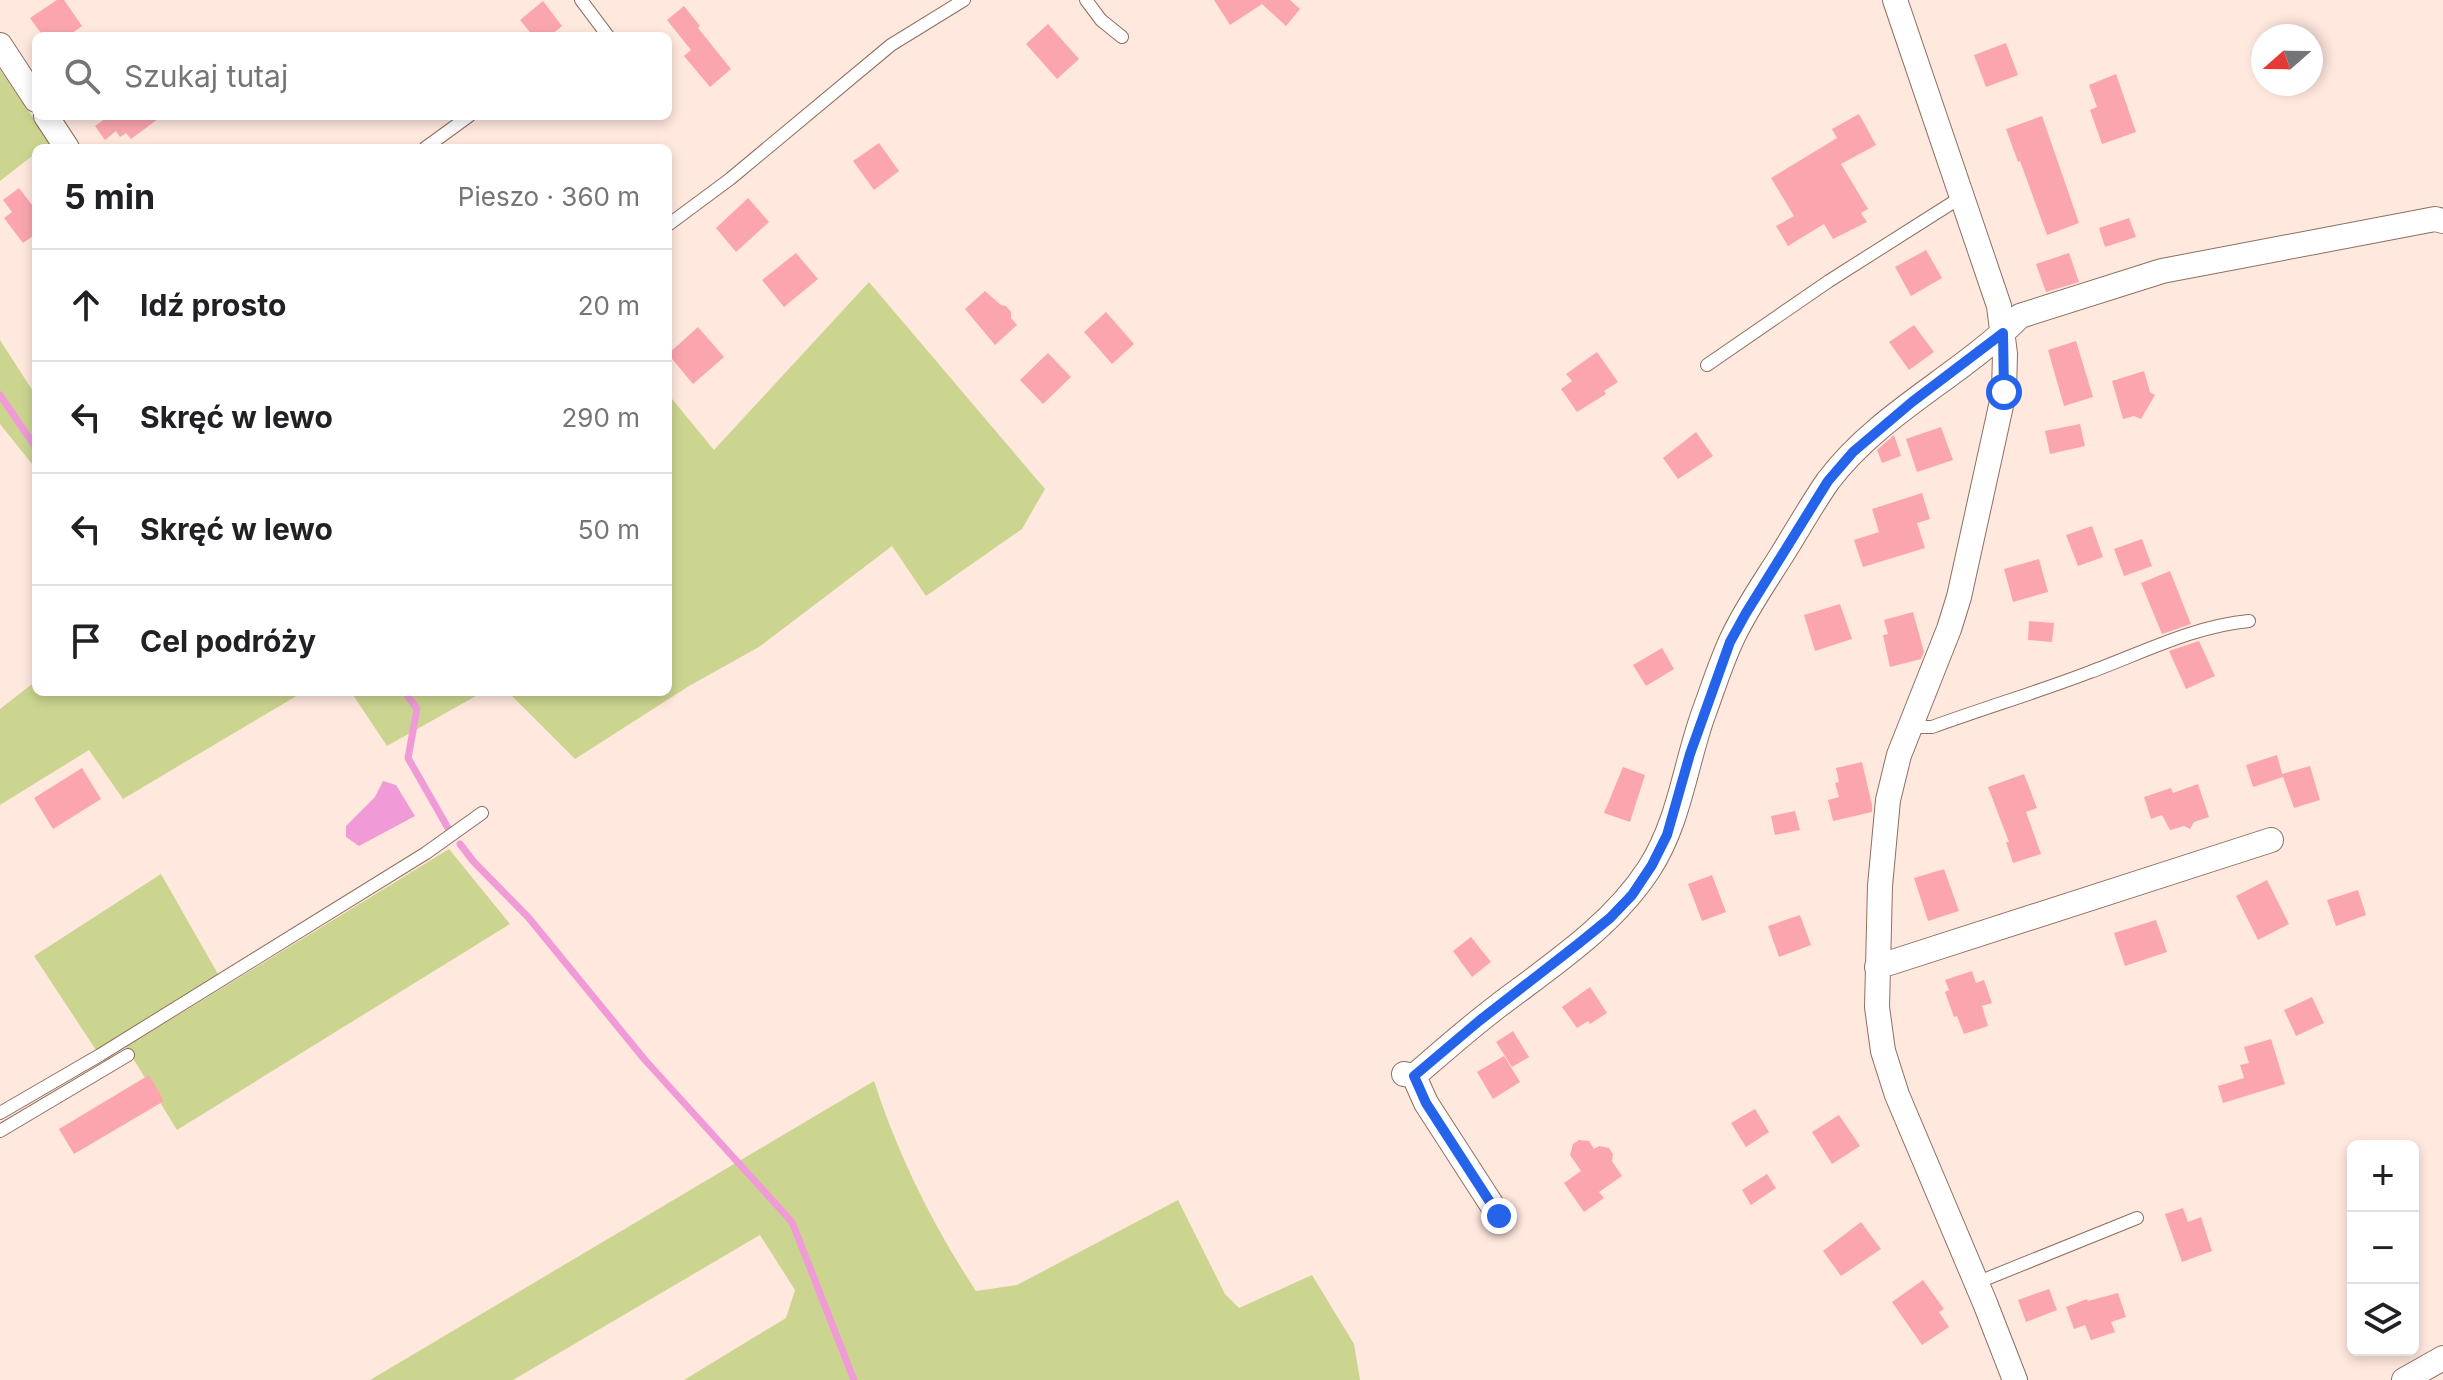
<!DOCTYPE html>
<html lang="pl">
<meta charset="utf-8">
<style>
:root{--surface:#fff;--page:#f6f6f6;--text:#202124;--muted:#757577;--line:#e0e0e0}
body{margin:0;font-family:Inter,sans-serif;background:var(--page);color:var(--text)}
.controls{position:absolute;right:24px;bottom:24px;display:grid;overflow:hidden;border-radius:12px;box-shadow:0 4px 12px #0003}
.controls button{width:72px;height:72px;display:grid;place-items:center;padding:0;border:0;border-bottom:2px solid var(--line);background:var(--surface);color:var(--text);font:40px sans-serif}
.compass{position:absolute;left:2251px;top:24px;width:72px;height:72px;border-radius:50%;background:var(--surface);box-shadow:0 4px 12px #0003;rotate:250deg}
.stop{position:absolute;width:24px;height:24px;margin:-18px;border:6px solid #2563eb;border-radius:50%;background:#fff}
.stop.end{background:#2563eb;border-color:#fff;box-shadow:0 2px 8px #0008}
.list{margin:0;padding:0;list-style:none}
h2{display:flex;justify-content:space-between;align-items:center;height:104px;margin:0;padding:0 32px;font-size:34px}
h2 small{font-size:26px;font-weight:400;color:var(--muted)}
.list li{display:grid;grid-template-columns:52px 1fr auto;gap:24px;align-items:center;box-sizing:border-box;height:112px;padding:0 32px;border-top:2px solid var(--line)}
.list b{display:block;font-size:30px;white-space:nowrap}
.list em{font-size:26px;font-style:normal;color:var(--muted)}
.icon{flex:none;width:44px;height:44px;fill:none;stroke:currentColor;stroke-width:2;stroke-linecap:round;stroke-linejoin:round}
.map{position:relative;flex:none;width:2443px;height:1380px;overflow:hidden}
.search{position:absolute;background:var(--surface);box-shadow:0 4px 12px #0003;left:32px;top:32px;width:640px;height:88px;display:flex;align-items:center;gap:20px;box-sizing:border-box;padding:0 28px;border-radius:12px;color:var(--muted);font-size:30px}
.panel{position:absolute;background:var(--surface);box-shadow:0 4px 12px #0003;left:32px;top:144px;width:640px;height:552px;border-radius:12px}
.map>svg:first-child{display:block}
.green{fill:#ccd590}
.water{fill:#f09bd7}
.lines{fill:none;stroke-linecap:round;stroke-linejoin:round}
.stream{stroke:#f09bd7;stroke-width:7}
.building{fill:#fba6af}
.service-casing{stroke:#8f6f5f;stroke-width:14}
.minor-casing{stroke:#8f6f5f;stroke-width:26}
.service{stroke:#fff;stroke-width:12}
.minor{stroke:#fff;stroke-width:24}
.route{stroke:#2563eb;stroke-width:10}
</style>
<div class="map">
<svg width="2443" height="1380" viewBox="0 0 2443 1380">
<rect width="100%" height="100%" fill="#ffe8de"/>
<!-- green -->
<path class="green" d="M 0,69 L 50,143 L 43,148 L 36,148 L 36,153 L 0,181 Z
M 869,282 L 1045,489 L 1022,529 L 926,596 L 892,546 L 759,647 L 689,686 L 575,759 L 508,692 L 668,692 L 668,394 L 714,450 Z
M 0,340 L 36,396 L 36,469 L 0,424 Z
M 36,681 L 36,692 L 303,692 L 123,799 L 89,750 L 0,805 L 0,709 Z
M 351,692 L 483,692 L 387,746 Z
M 449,849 L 510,924 L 177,1130 L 126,1047 Z
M 161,874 L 218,974 L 96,1050 L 34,956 Z
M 874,1081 C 898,1155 933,1226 976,1291 L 1017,1285 L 1178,1200 L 1225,1294 L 1239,1308 L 1312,1275 L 1354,1344 L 1360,1380 L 684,1380 L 786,1318 L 795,1290 L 760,1235 L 513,1380 L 370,1380 Z"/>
<!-- water -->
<path class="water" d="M 383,781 L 396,785 L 415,816 L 359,846 L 346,837 L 346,826 L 375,797 Z"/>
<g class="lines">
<!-- stream -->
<path class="stream" d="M 0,395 L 36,448
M 405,692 L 417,709 L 408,758 L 448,828
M 460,844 L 473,861 L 528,917 L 645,1060 L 792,1222 L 854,1380"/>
</g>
<!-- building -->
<path class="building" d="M 57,0 L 64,0 L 82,26 L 68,36 L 43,36 L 30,18 Z
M 1214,0 L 1290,0 L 1300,9 L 1286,26 L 1262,4 L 1230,25 Z
M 543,1 L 562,26 L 550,36 L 533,36 L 520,20 Z
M 684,6 L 700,26 L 698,28 L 731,69 L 710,87 L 684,56 L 691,50 L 667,20 Z
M 1048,24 L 1079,59 L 1057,79 L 1026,44 Z
M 2006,43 L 2018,75 L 1986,87 L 1974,55 Z
M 2116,74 L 2136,132 L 2102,144 L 2090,110 L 2097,107 L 2089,85 Z
M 1859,114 L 1876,145 L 1841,164 L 1868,209 L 1861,213 L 1867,222 L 1833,239 L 1824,224 L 1788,246 L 1776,226 L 1794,216 L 1771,178 L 1837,138 L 1832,129 Z
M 104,116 L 162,116 L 131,139 L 126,133 L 120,137 L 116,131 L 105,140 L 95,126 L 106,118 Z
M 2042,116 L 2079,223 L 2047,235 L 2020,161 L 2018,162 L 2006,129 Z
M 879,143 L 899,171 L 874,190 L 853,161 Z
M 19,188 L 36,210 L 36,234 L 23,243 L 4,218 L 12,212 L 3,200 Z
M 748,198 L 769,222 L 736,252 L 716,228 Z
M 2129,218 L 2136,237 L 2105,247 L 2099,228 Z
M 1926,250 L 1942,278 L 1911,296 L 1895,267 Z
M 796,253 L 818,279 L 784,307 L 762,280 Z
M 2069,253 L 2079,282 L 2046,292 L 2036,264 Z
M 985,291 L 1001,305 L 1006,306 L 1011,312 L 1011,318 L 1017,325 L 995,345 L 965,309 Z
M 1106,312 L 1134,344 L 1112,364 L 1084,332 Z
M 1914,325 L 1934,352 L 1909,370 L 1889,342 Z
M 698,327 L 724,357 L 693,384 L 668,354 Z
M 2076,341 L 2093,397 L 2064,406 L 2048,350 Z
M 1597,352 L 1618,382 L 1604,391 L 1606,394 L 1577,412 L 1561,389 L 1572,381 L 1566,374 Z
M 1048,353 L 1071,377 L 1043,404 L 1020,380 Z
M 2144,371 L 2150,392 L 2155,395 L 2141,419 L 2134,416 L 2123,419 L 2112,381 Z
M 2080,424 L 2085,446 L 2050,454 L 2045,431 Z
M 1941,427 L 1953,460 L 1917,472 L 1906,439 Z
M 1696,432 L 1713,456 L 1678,479 L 1663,458 Z
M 1894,435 L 1901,456 L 1882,463 L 1877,450 Z
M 1922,493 L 1930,519 L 1917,523 L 1925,548 L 1863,567 L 1854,540 L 1879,532 L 1872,509 Z
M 2092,526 L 2103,557 L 2078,566 L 2066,535 Z
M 2142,539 L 2152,566 L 2124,576 L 2114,549 Z
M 2039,559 L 2048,592 L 2013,602 L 2004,569 Z
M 2170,571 L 2191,624 L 2162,634 L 2141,583 Z
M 1840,604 L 1852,639 L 1815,651 L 1804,615 Z
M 1913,612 L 1924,652 L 1921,659 L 1890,667 L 1883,635 L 1888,634 L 1884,620 Z
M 2029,621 L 2054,623 L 2052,642 L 2028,640 Z
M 2199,641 L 2215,676 L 2186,689 L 2169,651 Z
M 1662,648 L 1674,669 L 1646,686 L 1633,665 Z
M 2277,755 L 2283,777 L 2253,787 L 2246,765 Z
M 1862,762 L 1872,805 L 1872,812 L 1833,821 L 1828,800 L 1839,797 L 1835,783 L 1839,782 L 1836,768 Z
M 2310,766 L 2320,800 L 2294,808 L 2282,774 Z
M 1623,767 L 1645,775 L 1630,822 L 1604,813 Z
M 82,768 L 101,799 L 53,829 L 34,798 Z
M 2024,774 L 2037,808 L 2026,812 L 2041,854 L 2013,863 L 2006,842 L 2009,842 L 1988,787 Z
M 2198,784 L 2209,817 L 2194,822 L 2190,829 L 2184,826 L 2170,830 L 2162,815 L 2151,819 L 2144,797 L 2171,788 L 2173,793 Z
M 1795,811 L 1800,830 L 1775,835 L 1771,816 Z
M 1944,869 L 1959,911 L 1928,921 L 1914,878 Z
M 1712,875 L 1726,912 L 1702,921 L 1688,884 Z
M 2267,880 L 2289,924 L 2258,940 L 2236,896 Z
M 2358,890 L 2366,915 L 2336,926 L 2327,900 Z
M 1800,915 L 1811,945 L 1779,957 L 1768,926 Z
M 2156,920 L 2167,952 L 2125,966 L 2114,933 Z
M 1471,937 L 1491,962 L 1472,977 L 1453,951 Z
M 1972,971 L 1976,983 L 1984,980 L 1992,1003 L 1982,1006 L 1988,1026 L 1964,1034 L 1957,1016 L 1954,1017 L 1945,992 L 1949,990 L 1945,980 Z
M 1590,987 L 1607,1013 L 1590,1024 L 1588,1021 L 1577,1028 L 1562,1007 Z
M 2312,997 L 2324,1023 L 2296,1036 L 2284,1010 Z
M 1513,1031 L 1529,1057 L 1512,1067 L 1496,1042 Z
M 2271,1039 L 2285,1084 L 2223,1103 L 2218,1086 L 2244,1078 L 2240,1065 L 2249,1063 L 2244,1047 Z
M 1504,1056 L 1520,1082 L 1493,1099 L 1477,1072 Z
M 149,1075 L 164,1101 L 74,1154 L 59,1129 Z
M 1755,1109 L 1769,1132 L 1746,1147 L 1731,1123 Z
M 1839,1115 L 1860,1146 L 1832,1164 L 1812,1132 Z
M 1579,1140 L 1589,1141 L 1594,1149 L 1599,1146 L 1609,1148 L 1613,1154 L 1612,1161 L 1622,1176 L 1599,1192 L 1604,1198 L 1584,1212 L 1564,1183 L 1581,1171 L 1570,1155 L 1573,1144 Z
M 1767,1174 L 1776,1188 L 1751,1205 L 1742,1190 Z
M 2183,1208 L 2188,1222 L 2201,1217 L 2212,1251 L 2182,1262 L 2165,1214 Z
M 1861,1222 L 1881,1249 L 1841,1276 L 1823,1251 Z
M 1923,1280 L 1944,1309 L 1939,1312 L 1949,1327 L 1922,1345 L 1892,1302 Z
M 2049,1289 L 2057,1310 L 2026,1322 L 2018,1300 Z
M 2118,1293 L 2126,1317 L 2111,1322 L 2115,1332 L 2091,1340 L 2085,1325 L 2074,1329 L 2066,1307 L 2087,1299 L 2088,1301 Z"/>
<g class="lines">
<defs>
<path id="service" d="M 581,0 L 608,36
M 1086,0 L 1101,20 L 1122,37
M 425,148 L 469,116
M 668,225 L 730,179 L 891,45 L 964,0
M 1707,365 L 1829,281 L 1963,196
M 1910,727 L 1932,727 C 1984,708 2038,692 2090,672 C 2142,653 2194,626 2249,621
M 0,1113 L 100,1055 L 426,853 L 482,813
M 0,1131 L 128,1055
M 1976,1283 L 2137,1218"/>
<path id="minor" d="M 1895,0 L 1999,306 L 2005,354 L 2004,392 L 1959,597 L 1949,629 L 1899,755 L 1888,800 L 1880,886 L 1877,1007 L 1883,1051 L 1897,1095 L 1985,1303 L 2015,1380
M 0,45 L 36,100
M 46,116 L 67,148
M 1877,967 L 2271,840
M 1404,1074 L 1414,1076 C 1442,1052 1469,1028 1498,1006 C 1552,965 1612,926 1649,869 C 1679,823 1685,766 1703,715 C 1712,691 1720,665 1731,641 C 1745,610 1765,582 1783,553 C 1798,529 1812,504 1828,481 C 1879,413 1961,376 2020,316 L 2162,271 L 2435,219 L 2443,221
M 1414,1076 L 1426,1103 L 1499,1216
M 2404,1380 L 2443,1358"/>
</defs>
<!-- service casing -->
<use href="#service" class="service-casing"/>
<!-- minor casing -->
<use href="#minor" class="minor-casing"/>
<!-- service -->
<use href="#service" class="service"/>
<!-- minor -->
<use href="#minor" class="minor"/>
</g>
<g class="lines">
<!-- route -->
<path class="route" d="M 1499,1216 L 1426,1103 L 1414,1076 L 1479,1021 L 1578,944 L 1610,918 L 1632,895 L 1652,865 L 1667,835 L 1690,754 L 1730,642 L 1746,613 L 1828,481 L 1853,452 L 1912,402 L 2003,333 L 2004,392"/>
</g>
</svg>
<div class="controls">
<button>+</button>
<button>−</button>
<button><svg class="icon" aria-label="layers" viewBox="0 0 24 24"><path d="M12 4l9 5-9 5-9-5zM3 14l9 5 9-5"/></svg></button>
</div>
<svg class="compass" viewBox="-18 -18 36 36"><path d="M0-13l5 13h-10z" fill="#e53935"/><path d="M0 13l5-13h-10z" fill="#757577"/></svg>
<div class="stop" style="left:2004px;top:392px"></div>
<div class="stop end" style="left:1499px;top:1216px"></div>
<div class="search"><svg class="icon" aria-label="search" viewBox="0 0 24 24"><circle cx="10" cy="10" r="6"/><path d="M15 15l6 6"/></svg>Szukaj tutaj</div>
<section class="panel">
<h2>5 min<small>Pieszo · 360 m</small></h2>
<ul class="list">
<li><svg class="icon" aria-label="ahead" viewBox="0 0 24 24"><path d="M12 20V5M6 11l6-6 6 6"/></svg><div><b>Idź prosto</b></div><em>20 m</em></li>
<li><svg class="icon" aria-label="left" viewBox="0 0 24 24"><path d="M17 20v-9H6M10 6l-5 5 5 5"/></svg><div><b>Skręć w lewo</b></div><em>290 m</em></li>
<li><svg class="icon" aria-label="left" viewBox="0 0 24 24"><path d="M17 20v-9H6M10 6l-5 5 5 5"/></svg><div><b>Skręć w lewo</b></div><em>50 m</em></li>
<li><svg class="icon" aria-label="arrive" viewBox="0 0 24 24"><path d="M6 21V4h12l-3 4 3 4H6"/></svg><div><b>Cel podróży</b></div></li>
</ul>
</section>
</div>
